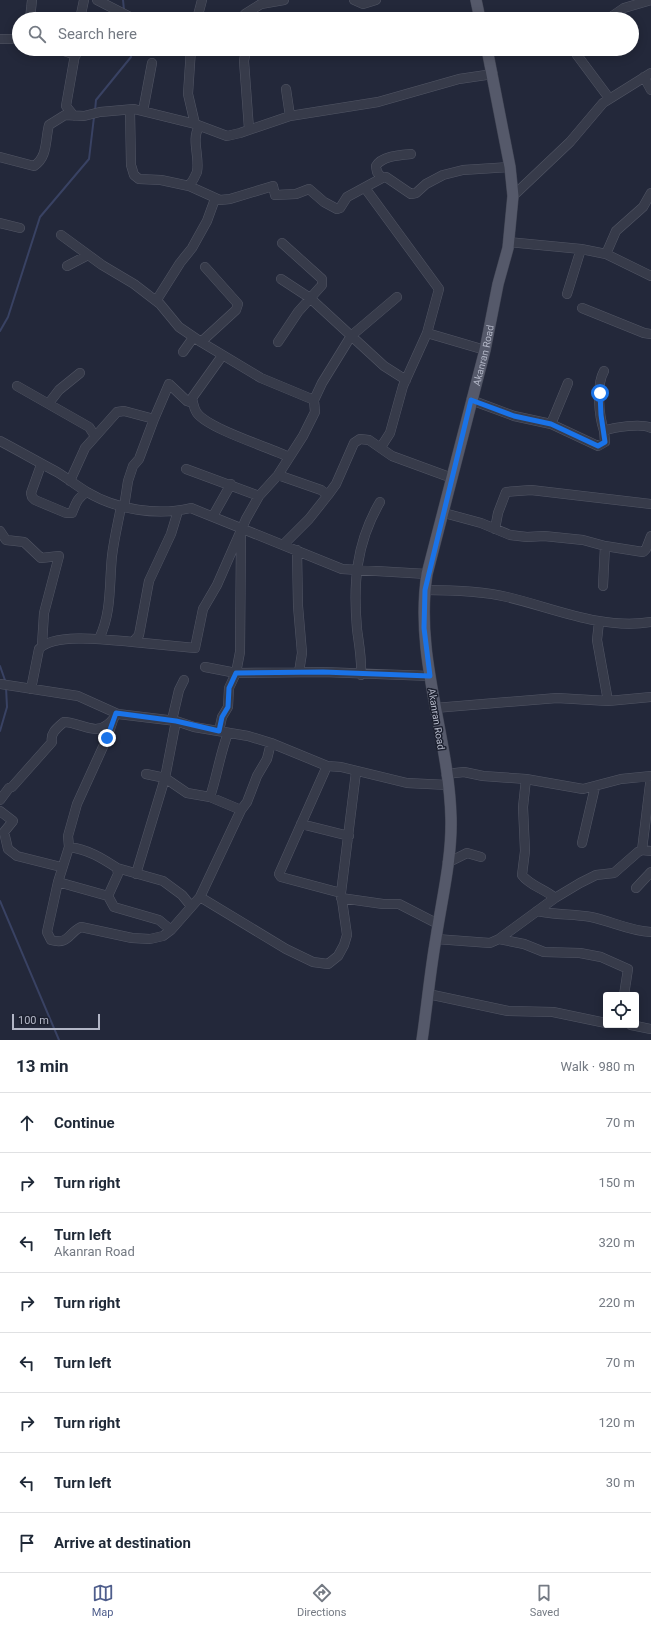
<!DOCTYPE html>
<meta charset="utf-8">
<style>
:root{--surface:#fff;--page:#f6f6f7;--text:#1f2937;--muted:#747a83;--line:#e0e1e3;--accent:#4f5e8c}
body{margin:0;font-family:Roboto,sans-serif;background:var(--page);color:var(--text)}
.controls{position:absolute;right:12px;bottom:12px;display:grid;overflow:hidden;border-radius:4px;box-shadow:0 2px 10px #0003}
.controls button{width:36px;height:36px;display:grid;place-items:center;padding:0;border:0;border-bottom:1px solid var(--line);background:var(--surface);color:var(--text);font:20px sans-serif}
.scale{position:absolute;left:12px;bottom:10px;width:88px;box-sizing:border-box;padding-left:4px;border:2px solid #b2b6c6;border-top:0;font-size:11px;line-height:14px;white-space:nowrap;color:#b2b6c6;-webkit-text-stroke:3px #1c202f;paint-order:stroke}
.stop{position:absolute;width:12px;height:12px;margin:-9px;border:3px solid #1a73e8;border-radius:50%;background:#fff}
.stop.end{background:#1a73e8;border-color:#fff;box-shadow:0 1px 4px #0008}
.list{margin:0;padding:0;list-style:none}
h2{display:flex;justify-content:space-between;align-items:center;height:52px;margin:0;padding:0 16px;font-size:17px}
h2 small{font-size:13px;font-weight:400;color:var(--muted)}
.list li{display:grid;grid-template-columns:26px 1fr auto;gap:12px;align-items:center;box-sizing:border-box;height:60px;padding:0 16px;border-top:1px solid var(--line)}
.list b{display:block;font-size:15px;white-space:nowrap}
.list p{margin:0;font-size:13px;white-space:nowrap;color:var(--muted)}
.list em{font-size:13px;font-style:normal;color:var(--muted)}
.icon{flex:none;width:22px;height:22px;fill:none;stroke:currentColor;stroke-width:2;stroke-linecap:round;stroke-linejoin:round}
.map{position:relative;flex:none;width:651px;height:1040px;overflow:hidden}
.search{position:absolute;background:var(--surface);box-shadow:0 2px 10px #0003;left:12px;right:12px;top:12px;height:44px;display:flex;align-items:center;gap:10px;box-sizing:border-box;padding:0 14px;border-radius:22px;color:var(--muted);font-size:15px}
.sheet{height:532px;background:var(--surface)}
nav{display:flex;justify-content:space-around;align-items:center;box-sizing:border-box;height:56px;border-top:1px solid var(--line);background:var(--surface);font-size:11px;color:var(--muted)}
nav a{display:grid;justify-items:center;gap:2px}
nav .on{color:var(--accent)}
.map>svg:first-child{display:block}
.lines{fill:none;stroke-linecap:round;stroke-linejoin:round}
.stream{stroke:#394263;stroke-width:2}
.minor-casing{stroke:#525665;stroke-width:10}
.major-casing{stroke:#404453;stroke-width:12}
.minor{stroke:#373b4a;stroke-width:9}
.major{stroke:#55596a;stroke-width:11}
.route{stroke:#1a73e8;stroke-width:5}
.labels{text-anchor:middle;stroke-width:3;stroke-linejoin:round;paint-order:stroke}
.street-label{font-size:10px;fill:#b2b6c6;stroke:#1c202f}
</style>
<div class="map">
<svg width="651" height="1040" viewBox="0 0 651 1040">
<rect width="100%" height="100%" fill="#23283a"/>
<g class="lines">
<!-- stream -->
<path class="stream" d="M 123,0 L 124,10
M 95,111 L 96,100 L 131,57 L 130,49
M 0,331 L 8,317 L 40,217 L 89,159 L 94,117
M 0,666 L 6,683
M 0,731 L 7,707 L 6,687
M 0,901 L 59,1040"/>
<defs>
<path id="minor" d="M 97,0 L 134,19
M 354,0 L 363,4 L 376,0
M 30,19 L 32,0
M 80,19 L 84,0
M 197,19 L 202,0
M 246,19 L 245,14 L 261,4 L 284,0
M 608,19 L 624,8 L 651,0
M 0,39 L 19,39
M 58,49 L 76,55
M 191,49 L 188,94 L 195,124
M 246,49 L 244,61 L 249,129
M 575,49 L 577,55 L 609,98
M 644,77 L 651,90
M 286,89 L 290,116
M 130,110 L 131,165 L 134,175 L 139,179 L 161,180 L 189,186 L 220,200 L 230,199 L 273,186 L 275,195 L 296,194 L 309,189 L 324,202 L 337,209 L 340,208 L 347,197 L 382,178 L 386,177 L 411,194 L 416,193 L 426,184 L 443,175 L 463,170 L 510,167
M 143,111 L 152,63
M 74,116 L 66,106 L 76,49
M 0,157 L 34,166 C 48,157 45,140 49,125 L 65,115 L 84,116 L 100,112 L 134,109 L 195,124 L 227,136 L 240,133 L 290,116 L 378,102 L 459,79 L 493,74
M 382,178 L 377,172 L 376,166 C 382,156 400,155 411,154
M 189,186 C 192,182 195,177 197,172 C 200,157 191,139 199,127
M 365,188 L 439,289 L 427,333 L 403,386 L 390,433 L 381,447
M 513,196 L 570,142 L 603,103 L 651,73
M 0,223 L 20,228
M 61,235 L 102,265 L 134,284 L 160,304 L 179,327 L 201,342 L 261,378 L 314,400
M 508,242 L 581,249 L 606,254 L 651,276
M 606,254 L 616,231 L 643,207 L 651,193
M 67,266 L 88,255
M 281,279 L 310,298 L 384,366 L 406,380
M 567,294 L 581,249
M 156,301 L 180,263 L 192,248 L 207,221 L 215,199
M 582,308 L 644,333 L 651,334
M 427,333 L 485,350
M 201,342 L 236,310 L 238,304 L 205,267
M 278,342 L 298,312 L 322,285 L 322,279 L 282,243
M 183,352 L 193,338
M 222,356 L 192,398 C 193,403 194,409 197,413 C 209,429 268,447 289,457
M 604,371 C 596,385 599,416 604,431
M 17,386 L 89,427 L 95,436
M 471,400 L 514,416 L 551,424 L 598,446 L 605,442 L 604,431 C 614,427 642,423 651,428
M 49,403 L 59,390 L 80,373
M 551,424 L 568,383
M 0,441 C 19,451 38,462 57,472 C 67,478 77,486 87,492 C 117,510 158,516 191,508 L 342,569 L 427,574
M 41,465 L 31,493 L 32,497 L 35,500 L 66,513 L 72,513 C 76,503 78,497 87,492
M 186,469 L 259,496
M 278,475 L 321,490 L 328,495 L 336,484 L 354,443 L 360,439 L 369,440 L 392,456 L 452,478
M 70,481 L 85,448 L 117,412 L 124,411 L 154,419 L 169,384 L 187,401 L 193,403
M 124,507 L 128,481 L 133,466 L 139,459 L 154,419
M 444,513 L 481,523 L 510,535 L 527,537 L 544,536 L 583,540 L 605,546 L 643,552 L 646,549 L 651,536
M 213,516 L 231,484
M 495,529 L 498,513 L 506,492 L 531,490 L 651,504
M 0,531 L 6,540 L 24,542 L 41,558 L 59,556 L 44,613 L 42,645
M 283,545 L 309,519 L 328,495
M 297,550 L 298,606 L 302,653 L 299,672
M 603,586 L 605,546
M 425,590 C 450,590 482,591 507,597 C 554,608 601,630 651,622
M 599,622 L 597,640 L 608,701
M 99,639 C 112,612 109,585 112,556 C 114,539 118,523 121,507
M 133,642 L 195,648 L 203,609 L 217,585 L 246,519 L 259,496 L 278,475 L 303,436 L 315,412 L 314,400 L 322,383 L 351,336 L 397,297
M 205,667 L 236,673 L 323,672 L 430,676
M 361,675 C 362,659 359,645 357,629 C 353,583 356,543 380,502
M 0,684 L 78,696 L 118,714 L 176,721 L 194,727 L 248,736 L 271,743 L 327,766 L 341,767 L 407,783 L 448,785
M 31,689 L 39,649 C 53,632 112,640 133,642 L 139,635 L 149,581 L 171,534 L 178,511
M 435,708 L 557,698 L 608,701 L 651,697
M 113,720 L 107,738 L 77,804 L 68,836 L 69,847 L 58,882 L 47,932 L 51,940 C 69,945 68,933 81,927 L 132,938 L 150,939 L 163,936 L 171,930 L 200,897 L 241,810 L 247,802 L 257,776 L 267,759 L 271,743
M 172,720 L 179,690 L 184,680
M 219,731 L 222,717 L 228,707 L 229,688 L 236,673 L 240,652 L 241,535
M 327,766 L 279,874 L 281,877 L 341,893
M 146,774 L 165,778 L 187,793 L 210,797 L 241,810
M 446,774 L 464,772 L 483,776 L 526,779 L 583,789 L 621,779 L 651,776
M 526,779 L 523,807 L 525,851 L 522,875 C 530,886 545,889 555,898
M 210,797 C 217,776 220,754 228,733
M 0,800 L 9,788 L 12,787 L 52,742 C 50,733 57,728 64,722 C 82,722 97,740 114,718
M 0,811 L 13,821 L 4,832 L 8,849 L 17,856 L 61,867
M 301,824 L 349,836
M 582,843 L 595,787
M 69,847 C 87,849 102,858 117,868
M 642,850 L 651,776
M 447,863 L 467,853 L 481,857
M 136,874 L 165,778 L 176,721
M 58,882 L 108,896
M 636,888 L 651,872
M 200,897 L 286,949 L 313,962 L 328,964 L 338,956 L 344,945 L 347,935 L 341,893 L 356,772
M 341,898 L 383,904 L 399,904 L 438,924
M 537,911 C 555,915 573,914 591,917 C 611,921 630,931 651,932
M 171,930 L 159,920 L 114,907 L 108,896 L 118,874 L 117,868 L 163,881 L 182,895 L 191,906
M 436,939 L 490,943 L 499,939 L 555,898 L 580,883 L 596,875 L 614,873 L 638,852 L 642,850 L 651,851
M 499,939 L 524,944 L 544,952 L 580,953 L 601,957 L 628,969 L 624,995
M 428,994 L 508,1011 L 553,1012 L 606,1023
M 631,1025 L 651,1029"/>
<g id="major">
<path d="M 476,0 L 480,19"/>
<path id="s1" d="M 422,1040 C 427,1006 430,972 436,938 C 442,898 452,858 451,818 C 449,736 414,657 427,574 L 485,350 L 498,284 L 508,248 L 513,196 L 510,167 L 487,49"/>
</g>
</defs>
<!-- minor casing -->
<use href="#minor" class="minor-casing"/>
<!-- major casing -->
<use href="#major" class="major-casing"/>
<!-- minor -->
<use href="#minor" class="minor"/>
<!-- major -->
<use href="#major" class="major"/>
</g>
<g class="lines">
<!-- route -->
<path class="route" d="M 107,738 L 116,713 L 176,721 L 219,731 L 222,717 L 228,707 L 229,688 L 236,673 L 323,672 L 430,676 L 424,628 L 425,590 L 471,400 L 514,416 L 551,424 L 598,446 L 605,442 L 601,415 L 600,393"/>
</g>
<g class="labels">
<!-- street labels -->
<g class="street-label">
<text dy="4" stroke="none"><textPath href="#s1" startOffset="696">Akanran Road</textPath></text>
<text transform="translate(437 719) rotate(81)" y="4">Akanran Road</text>
</g>
</g>
</svg>
<div class="controls">
<button><svg class="icon" aria-label="locate" viewBox="0 0 24 24"><circle cx="12" cy="12" r="6"/><path d="M12 2v4M12 18v4M2 12h4M18 12h4"/></svg></button>
</div>
<div class="scale">100 m</div>
<div class="stop" style="left:600px;top:393px"></div>
<div class="stop end" style="left:107px;top:738px"></div>
<div class="search"><svg class="icon" aria-label="search" viewBox="0 0 24 24"><circle cx="10" cy="10" r="6"/><path d="M15 15l6 6"/></svg>Search here</div>
</div>
<section class="sheet">
<h2>13 min<small>Walk · 980 m</small></h2>
<ul class="list">
<li><svg class="icon" aria-label="ahead" viewBox="0 0 24 24"><path d="M12 20V5M6 11l6-6 6 6"/></svg><div><b>Continue</b></div><em>70 m</em></li>
<li><svg class="icon" aria-label="right" viewBox="0 0 24 24"><path d="M7 20v-9h11M14 6l5 5-5 5"/></svg><div><b>Turn right</b></div><em>150 m</em></li>
<li><svg class="icon" aria-label="left" viewBox="0 0 24 24"><path d="M17 20v-9H6M10 6l-5 5 5 5"/></svg><div><b>Turn left</b><p>Akanran Road</p></div><em>320 m</em></li>
<li><svg class="icon" aria-label="right" viewBox="0 0 24 24"><path d="M7 20v-9h11M14 6l5 5-5 5"/></svg><div><b>Turn right</b></div><em>220 m</em></li>
<li><svg class="icon" aria-label="left" viewBox="0 0 24 24"><path d="M17 20v-9H6M10 6l-5 5 5 5"/></svg><div><b>Turn left</b></div><em>70 m</em></li>
<li><svg class="icon" aria-label="right" viewBox="0 0 24 24"><path d="M7 20v-9h11M14 6l5 5-5 5"/></svg><div><b>Turn right</b></div><em>120 m</em></li>
<li><svg class="icon" aria-label="left" viewBox="0 0 24 24"><path d="M17 20v-9H6M10 6l-5 5 5 5"/></svg><div><b>Turn left</b></div><em>30 m</em></li>
<li><svg class="icon" aria-label="arrive" viewBox="0 0 24 24"><path d="M6 21V4h12l-3 4 3 4H6"/></svg><div><b>Arrive at destination</b></div></li>
</ul>
</section>
<nav>
<a class="on"><svg class="icon" aria-label="map" viewBox="0 0 24 24"><path d="M3 6l6-2 6 2 6-2v14l-6 2-6-2-6 2zM9 4v14M15 6v14"/></svg>Map</a>
<a><svg class="icon" aria-label="directions" viewBox="0 0 24 24"><path d="M12 3l9 9-9 9-9-9zM9 14v-3h6M13 9l2 2-2 2"/></svg>Directions</a>
<a><svg class="icon" aria-label="saved" viewBox="0 0 24 24"><path d="M7 4h10v16l-5-4-5 4z"/></svg>Saved</a>
</nav>
